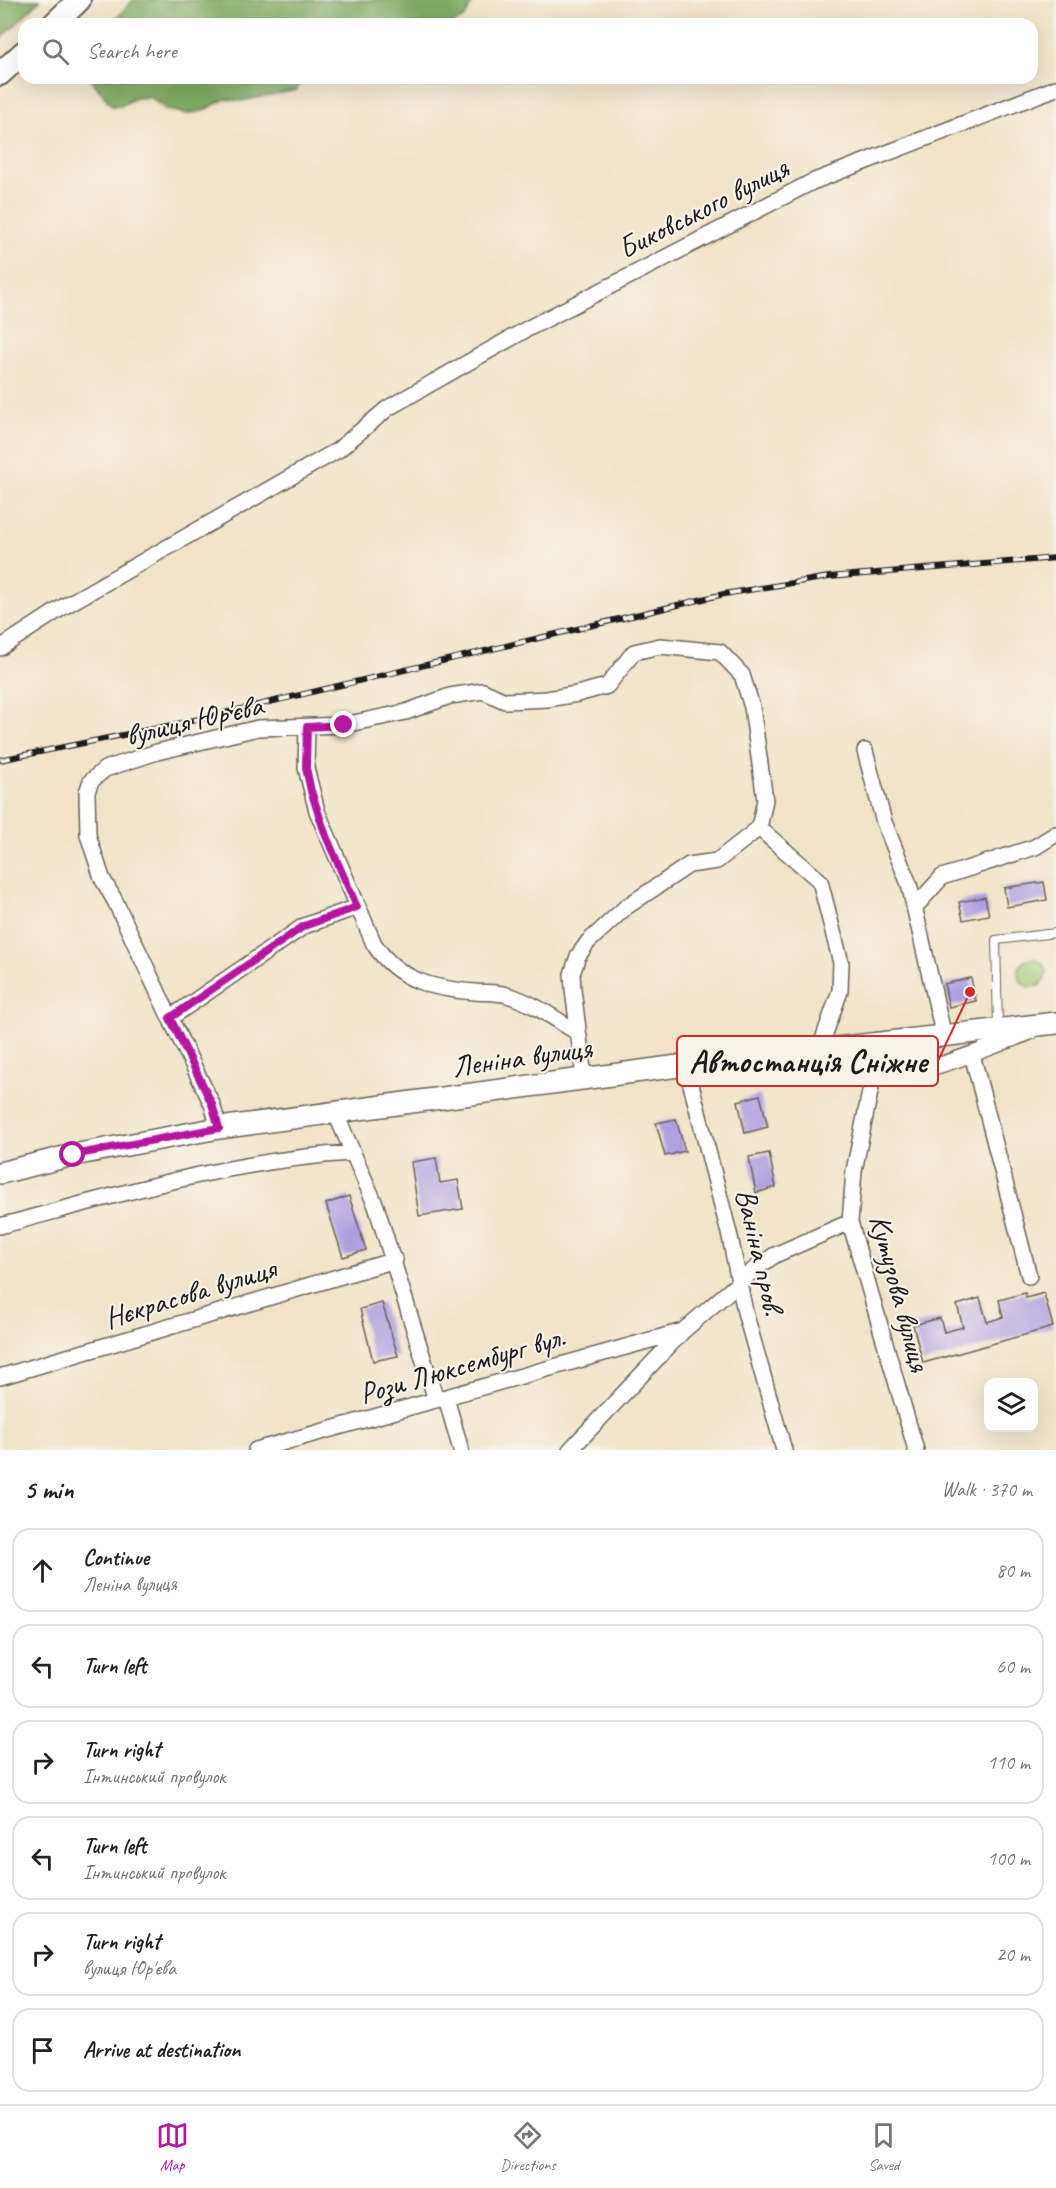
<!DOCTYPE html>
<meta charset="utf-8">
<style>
:root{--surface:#fff;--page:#f2f2f2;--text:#222;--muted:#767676;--line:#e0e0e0;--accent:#b5179e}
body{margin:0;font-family:Caveat,sans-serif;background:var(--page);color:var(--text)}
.controls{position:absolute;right:18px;bottom:18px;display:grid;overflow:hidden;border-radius:12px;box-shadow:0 6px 24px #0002}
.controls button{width:54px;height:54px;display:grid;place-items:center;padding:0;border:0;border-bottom:2px solid var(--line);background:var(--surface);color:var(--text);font:30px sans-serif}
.stop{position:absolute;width:18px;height:18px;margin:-14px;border:4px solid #b5179e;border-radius:50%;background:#fff}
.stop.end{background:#b5179e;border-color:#fff;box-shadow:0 2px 6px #0008}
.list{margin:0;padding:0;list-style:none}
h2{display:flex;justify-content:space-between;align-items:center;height:78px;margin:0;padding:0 24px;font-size:26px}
h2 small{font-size:20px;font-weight:400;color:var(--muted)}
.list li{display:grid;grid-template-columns:39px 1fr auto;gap:18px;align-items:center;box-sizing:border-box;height:84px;margin:0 12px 12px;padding:0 12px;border:2px solid var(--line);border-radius:18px}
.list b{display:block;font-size:22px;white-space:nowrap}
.list p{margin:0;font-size:20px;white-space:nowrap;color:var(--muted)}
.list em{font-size:20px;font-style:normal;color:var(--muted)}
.icon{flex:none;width:33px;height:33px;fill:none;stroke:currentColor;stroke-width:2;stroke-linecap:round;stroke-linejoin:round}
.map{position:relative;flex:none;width:1056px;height:1450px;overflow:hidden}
.search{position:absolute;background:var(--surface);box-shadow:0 6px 24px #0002;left:18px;right:18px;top:18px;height:66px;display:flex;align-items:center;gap:15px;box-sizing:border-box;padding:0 21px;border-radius:18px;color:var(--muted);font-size:22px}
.sheet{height:654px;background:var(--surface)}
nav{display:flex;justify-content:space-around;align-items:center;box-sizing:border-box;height:84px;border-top:2px solid var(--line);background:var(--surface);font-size:16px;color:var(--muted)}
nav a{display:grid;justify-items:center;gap:3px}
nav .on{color:var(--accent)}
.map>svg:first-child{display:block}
.green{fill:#9dc571;stroke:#5c7046;stroke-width:1.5}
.forest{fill:#7eaa63;stroke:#4d6340;stroke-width:1.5}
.building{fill:#ab9be1}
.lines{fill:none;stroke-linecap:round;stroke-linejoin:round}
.lane-casing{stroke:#676258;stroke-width:10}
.street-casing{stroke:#676258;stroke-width:18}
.secondary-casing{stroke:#676258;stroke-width:24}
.primary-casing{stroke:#676258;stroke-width:26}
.lane{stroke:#fff;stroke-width:8}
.street{stroke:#fff;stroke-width:15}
.secondary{stroke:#fff;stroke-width:21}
.primary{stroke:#fff;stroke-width:22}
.rail-casing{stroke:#1c1c1c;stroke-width:6}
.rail{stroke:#f7f3e8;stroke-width:4;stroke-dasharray:11;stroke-linecap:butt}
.route{stroke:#b5179e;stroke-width:8}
.labels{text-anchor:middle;stroke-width:4.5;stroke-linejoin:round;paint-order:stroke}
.street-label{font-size:30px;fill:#1c1c1c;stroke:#f7f3e8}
.leader{fill:none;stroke:#d62828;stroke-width:2}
.callout-dot{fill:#d62828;stroke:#f7f3e8;stroke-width:2}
.callout{fill:#f7f3e8;stroke:#d62828;stroke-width:2}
.callout-label{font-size:32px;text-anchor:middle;font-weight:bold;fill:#1c1c1c}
</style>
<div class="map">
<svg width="1056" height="1450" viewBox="0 0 1056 1450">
<rect width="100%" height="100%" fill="#f7f3e8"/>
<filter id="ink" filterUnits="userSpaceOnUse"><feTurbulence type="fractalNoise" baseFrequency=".0167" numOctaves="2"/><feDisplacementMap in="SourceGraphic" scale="12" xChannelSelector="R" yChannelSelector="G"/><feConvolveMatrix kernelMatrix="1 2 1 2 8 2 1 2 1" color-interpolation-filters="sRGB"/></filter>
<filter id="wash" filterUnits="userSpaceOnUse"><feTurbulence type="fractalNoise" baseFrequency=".008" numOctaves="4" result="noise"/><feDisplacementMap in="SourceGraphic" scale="24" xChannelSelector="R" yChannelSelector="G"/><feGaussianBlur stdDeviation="1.35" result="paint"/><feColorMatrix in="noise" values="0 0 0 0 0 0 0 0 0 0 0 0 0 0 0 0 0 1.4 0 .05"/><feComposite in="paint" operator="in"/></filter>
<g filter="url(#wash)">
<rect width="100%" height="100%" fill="#f1e3c7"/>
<!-- green -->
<path class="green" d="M1018 973a14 14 0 1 1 28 0a14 14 0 1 1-28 0Z"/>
<!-- forest -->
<path class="forest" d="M 0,0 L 40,0 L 0,40 Z
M 133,0 L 474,0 L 465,17 L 453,24 L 112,24 Z
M 90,78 L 311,78 L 300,84 L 297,90 L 241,101 L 225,99 L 203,111 L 186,114 L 165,109 L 150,97 L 135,98 L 121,106 L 112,106 Z"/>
<g id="blocks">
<!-- building -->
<path class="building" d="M 1044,882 L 1047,900 L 1007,907 L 1004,888 Z
M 985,897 L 989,915 L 963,920 L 959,902 Z
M 971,978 L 976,1001 L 949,1007 L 944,984 Z
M 760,1095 L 768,1127 L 745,1133 L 738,1101 Z
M 676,1119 L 685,1151 L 665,1156 L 656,1123 Z
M 769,1153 L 776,1187 L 756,1193 L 749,1157 Z
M 436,1158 L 440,1183 L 458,1180 L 463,1209 L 419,1216 L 411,1162 Z
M 349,1196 L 366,1250 L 343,1257 L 326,1204 Z
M 1025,1293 L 1026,1298 L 1044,1293 L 1053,1327 L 923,1363 L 913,1325 L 940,1318 L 944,1332 L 963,1327 L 957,1305 L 980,1298 L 987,1322 L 1003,1317 L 999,1300 Z
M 382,1303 L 398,1356 L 373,1361 L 360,1309 Z"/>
</g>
</g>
<g filter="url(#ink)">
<use href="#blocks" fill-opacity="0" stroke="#676258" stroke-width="1.5"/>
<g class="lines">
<defs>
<path id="lane" d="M 998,1028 L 996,940 L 1056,933"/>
<path id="street" d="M 0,648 L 63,607 L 338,450 L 388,408 L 527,329 L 812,182 L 1056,88
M 307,727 L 306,768 L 317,811 L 374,944 C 398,981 434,989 475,992 C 485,993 497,992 507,995 C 532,1002 555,1019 577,1032
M 865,751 L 884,822 L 909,884 L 944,1037
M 759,828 L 820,881 L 841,963 L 840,991 L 819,1051
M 357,907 L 304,926 L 170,1018 L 115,901 L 102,878 L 88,835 L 87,792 L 91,781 L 105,769 L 157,752 L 258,728 L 344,725 L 406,712 L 450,696 L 483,691 L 505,701 L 547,699 L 577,694 L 607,686 L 634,652 L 660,646 L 720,652 L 742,675 L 752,707 L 765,800 L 759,828 L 717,861 L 689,865 L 626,907 L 588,942 L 578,956 L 572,974 L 573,989 L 584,1078
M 915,907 L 942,877 L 1035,847 L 1056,834
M 170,1018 L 212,1104 L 219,1128
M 972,1054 L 1029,1276
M 776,1058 C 802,1065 829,1074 857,1076 C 916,1081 976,1052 1030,1032
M 686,1065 L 730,1237 L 745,1312 L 784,1450
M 873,1077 L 854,1171 L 850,1222 L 916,1450
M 336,1114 L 376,1206 L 436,1400
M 0,1226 C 116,1195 232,1160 352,1153
M 0,1377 L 395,1260
M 446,1398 L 461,1450
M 256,1450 L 683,1331
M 570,1450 L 683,1331 L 756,1268 L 775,1255 L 850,1222"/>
<path id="secondary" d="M 0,1173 L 73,1155 L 219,1128 L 686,1065 L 1056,1023"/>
<path id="primary" d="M 54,24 L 79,0
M 0,74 L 24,52"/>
</defs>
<!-- lane casing -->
<use href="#lane" class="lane-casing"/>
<!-- street casing -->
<use href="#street" class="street-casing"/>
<!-- secondary casing -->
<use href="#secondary" class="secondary-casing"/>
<!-- primary casing -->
<use href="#primary" class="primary-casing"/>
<!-- lane -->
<use href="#lane" class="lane"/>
<!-- street -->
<use href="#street" class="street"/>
<!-- secondary -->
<use href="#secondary" class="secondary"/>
<!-- primary -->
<use href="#primary" class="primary"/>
<defs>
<path id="rail" d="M 0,760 L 182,723 L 724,594 L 829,577 L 1056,558"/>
</defs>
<!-- rail casing -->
<use href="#rail" class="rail-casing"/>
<!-- rail -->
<use href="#rail" class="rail"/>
</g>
</g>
<g class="lines" filter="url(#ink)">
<!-- route -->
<path class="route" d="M 73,1155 L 219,1128 L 212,1104 L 170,1018 L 304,926 L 357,907 L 326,836 L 311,791 L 306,768 L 307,727 L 344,725"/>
</g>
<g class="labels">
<!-- street labels -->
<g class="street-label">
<text transform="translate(703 208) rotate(-27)" y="10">Биковського вулиця</text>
<text transform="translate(194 720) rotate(-13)" y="10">вулиця Юр'єва</text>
<text transform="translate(522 1057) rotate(-8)" y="10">Леніна вулиця</text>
<text transform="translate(760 1252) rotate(77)" y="10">Ваніна пров.</text>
<text transform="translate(190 1293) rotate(-17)" y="10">Нєкрасова вулиця</text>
<text transform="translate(900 1293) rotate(75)" y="10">Кутузова вулиця</text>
<text transform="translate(462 1365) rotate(-16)" y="10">Рози Люксембург вул.</text>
</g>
</g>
<!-- callouts -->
<path class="leader" d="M970 992L938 1061"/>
<circle class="callout-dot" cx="970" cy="992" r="6"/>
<rect class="callout" x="677" y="1036" width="261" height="50" rx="6"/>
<g class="callout-label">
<text x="808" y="1072">Автостанція Сніжне</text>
</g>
</svg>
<div class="controls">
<button><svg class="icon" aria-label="layers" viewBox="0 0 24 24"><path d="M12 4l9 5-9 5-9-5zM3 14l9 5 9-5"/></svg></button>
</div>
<div class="stop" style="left:73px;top:1155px"></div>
<div class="stop end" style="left:344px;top:725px"></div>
<div class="search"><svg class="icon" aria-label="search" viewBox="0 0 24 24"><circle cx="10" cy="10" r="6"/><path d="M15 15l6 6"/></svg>Search here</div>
</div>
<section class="sheet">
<h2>5 min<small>Walk · 370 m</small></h2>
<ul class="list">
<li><svg class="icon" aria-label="ahead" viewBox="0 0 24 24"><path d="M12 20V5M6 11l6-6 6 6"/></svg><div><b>Continue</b><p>Леніна вулиця</p></div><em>80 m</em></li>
<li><svg class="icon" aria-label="left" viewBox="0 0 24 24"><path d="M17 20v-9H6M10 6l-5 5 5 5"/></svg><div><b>Turn left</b></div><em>60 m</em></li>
<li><svg class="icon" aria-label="right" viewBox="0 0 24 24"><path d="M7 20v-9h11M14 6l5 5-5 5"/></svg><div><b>Turn right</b><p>Інтинський провулок</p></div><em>110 m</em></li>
<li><svg class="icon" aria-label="left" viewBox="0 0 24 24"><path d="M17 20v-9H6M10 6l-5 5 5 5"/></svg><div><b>Turn left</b><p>Інтинський провулок</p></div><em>100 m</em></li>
<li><svg class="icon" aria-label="right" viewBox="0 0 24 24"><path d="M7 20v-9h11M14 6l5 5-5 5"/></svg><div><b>Turn right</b><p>вулиця Юр'єва</p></div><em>20 m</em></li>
<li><svg class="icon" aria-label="arrive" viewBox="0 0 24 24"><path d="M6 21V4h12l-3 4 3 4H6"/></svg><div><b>Arrive at destination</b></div></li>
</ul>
</section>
<nav>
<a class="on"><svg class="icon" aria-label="map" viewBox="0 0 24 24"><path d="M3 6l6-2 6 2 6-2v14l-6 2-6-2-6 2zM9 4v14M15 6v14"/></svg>Map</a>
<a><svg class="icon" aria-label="directions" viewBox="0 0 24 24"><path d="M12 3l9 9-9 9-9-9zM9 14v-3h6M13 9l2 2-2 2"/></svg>Directions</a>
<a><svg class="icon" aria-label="saved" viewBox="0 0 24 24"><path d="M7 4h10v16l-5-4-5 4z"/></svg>Saved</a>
</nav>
